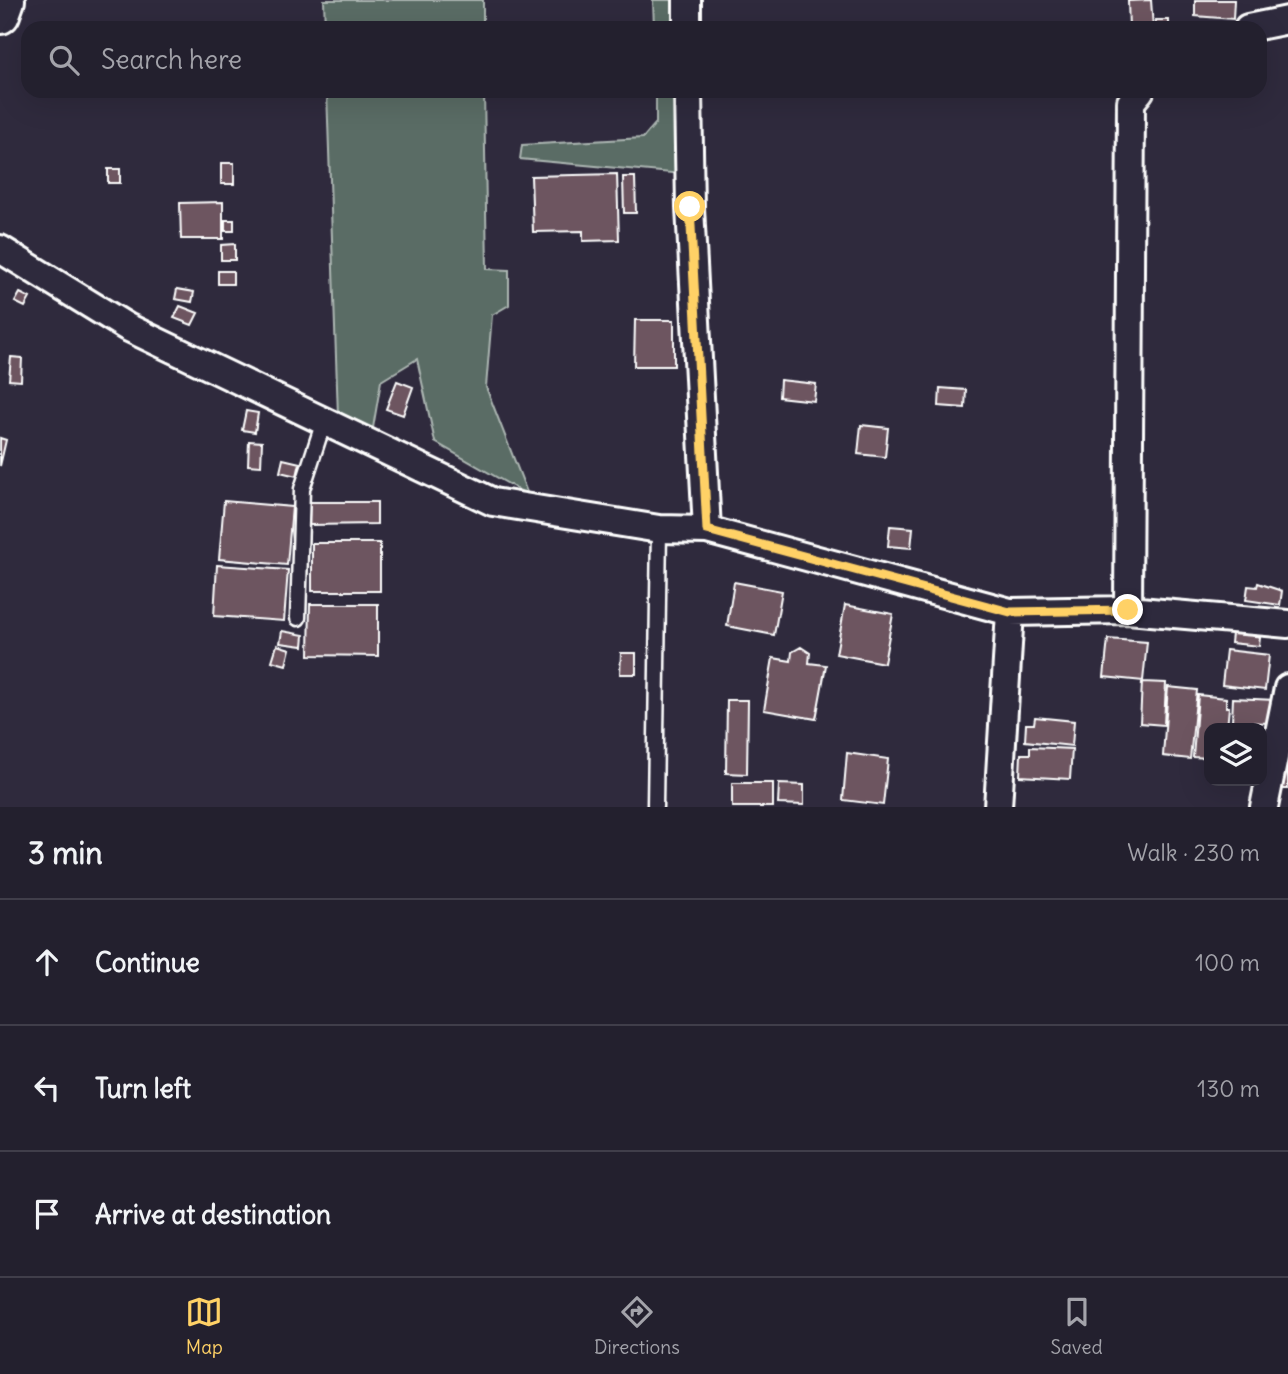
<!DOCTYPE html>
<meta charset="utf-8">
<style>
:root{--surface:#23202e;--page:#2b2836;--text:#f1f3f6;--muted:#a3a3aa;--line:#403e4a;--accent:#ffd166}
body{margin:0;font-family:Delius,sans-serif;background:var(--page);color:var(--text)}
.controls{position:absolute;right:21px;bottom:21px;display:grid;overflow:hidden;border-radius:14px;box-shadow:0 7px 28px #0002}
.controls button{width:63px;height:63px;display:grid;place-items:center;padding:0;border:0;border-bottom:2px solid var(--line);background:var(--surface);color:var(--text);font:35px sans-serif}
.stop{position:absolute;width:21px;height:21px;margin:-16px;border:5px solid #ffd166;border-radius:50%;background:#fff}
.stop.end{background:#ffd166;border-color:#fff;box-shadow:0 2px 7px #0008}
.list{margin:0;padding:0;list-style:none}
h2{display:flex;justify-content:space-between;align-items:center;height:91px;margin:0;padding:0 28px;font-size:30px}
h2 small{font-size:23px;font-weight:400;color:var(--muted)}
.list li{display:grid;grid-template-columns:46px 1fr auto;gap:21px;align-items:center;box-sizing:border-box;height:126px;padding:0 28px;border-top:2px solid var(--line)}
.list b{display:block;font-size:26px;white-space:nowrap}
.list em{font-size:23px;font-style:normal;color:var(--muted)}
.icon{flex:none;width:38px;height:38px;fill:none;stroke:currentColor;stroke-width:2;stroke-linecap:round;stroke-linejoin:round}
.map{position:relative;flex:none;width:1288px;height:807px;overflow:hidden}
.search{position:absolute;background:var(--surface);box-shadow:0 7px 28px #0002;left:21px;right:21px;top:21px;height:77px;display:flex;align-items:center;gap:18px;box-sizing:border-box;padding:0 24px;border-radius:21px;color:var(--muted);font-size:26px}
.sheet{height:469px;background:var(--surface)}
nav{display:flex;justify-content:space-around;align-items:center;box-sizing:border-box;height:98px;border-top:2px solid var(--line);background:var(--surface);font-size:19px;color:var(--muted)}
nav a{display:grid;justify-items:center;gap:4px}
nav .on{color:var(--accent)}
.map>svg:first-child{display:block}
.green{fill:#5a6c65;stroke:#acb6b2;stroke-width:2}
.building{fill:#6d5561;stroke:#fff;stroke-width:2}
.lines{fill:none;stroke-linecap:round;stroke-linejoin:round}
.lane-casing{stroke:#fff;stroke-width:19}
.street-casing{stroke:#fff;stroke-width:32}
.secondary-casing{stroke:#fff;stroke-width:44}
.lane{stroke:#2f2a3d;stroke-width:14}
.street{stroke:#2f2a3d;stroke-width:26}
.secondary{stroke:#2f2a3d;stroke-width:38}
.route{stroke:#ffd166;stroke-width:9}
</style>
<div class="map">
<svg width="1288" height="807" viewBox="0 0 1288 807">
<rect width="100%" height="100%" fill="#2f2a3d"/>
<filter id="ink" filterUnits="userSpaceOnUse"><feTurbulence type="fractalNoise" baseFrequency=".0143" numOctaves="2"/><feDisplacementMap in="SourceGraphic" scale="14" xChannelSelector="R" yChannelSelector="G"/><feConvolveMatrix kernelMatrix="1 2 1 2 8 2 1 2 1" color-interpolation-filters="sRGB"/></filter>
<g filter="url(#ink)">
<!-- green -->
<path class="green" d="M 324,0 L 483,0 L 483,28 L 325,28 Z
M 653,0 L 679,0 L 679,28 L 654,28 Z
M 327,91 L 484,91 L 487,269 L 509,270 L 509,305 L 492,315 L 486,387 L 528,495 L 435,442 L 417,359 L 381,381 L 373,428 L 338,416 Z
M 656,91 L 680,91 L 682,174 L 520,159 L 522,145 L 643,138 L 656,123 Z"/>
<!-- building -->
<path class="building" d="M 1151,0 L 1153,28 L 1129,28 L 1128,1 Z
M 1195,0 L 1234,0 L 1233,19 L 1195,16 Z
M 1156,20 L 1169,20 L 1169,28 L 1155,28 Z
M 221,163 L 234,163 L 234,184 L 221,184 Z
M 108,169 L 120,169 L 120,183 L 108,183 Z
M 617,174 L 619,240 L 583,241 L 583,231 L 533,232 L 531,176 Z
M 623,177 L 635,177 L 636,213 L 624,213 Z
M 223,202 L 223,239 L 181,239 L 180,203 Z
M 225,220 L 234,220 L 234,231 L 225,231 Z
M 235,244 L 235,260 L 221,260 L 221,245 Z
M 218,271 L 233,271 L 233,284 L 218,284 Z
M 177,289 L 194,292 L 192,302 L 175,299 Z
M 20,293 L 30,298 L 25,307 L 15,302 Z
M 180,306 L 198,313 L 192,325 L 174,318 Z
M 635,320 L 674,320 L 674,366 L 634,366 Z
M 11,357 L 22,358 L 21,381 L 9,380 Z
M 780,380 L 816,384 L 814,401 L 779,397 Z
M 397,381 L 413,387 L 403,415 L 386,409 Z
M 940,388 L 966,390 L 965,408 L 939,406 Z
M 246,411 L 258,413 L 255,432 L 242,430 Z
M 861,425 L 888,428 L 885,457 L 858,454 Z
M 0,438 L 6,440 L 0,466 Z
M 249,441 L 262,442 L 261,466 L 248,465 Z
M 283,459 L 300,463 L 297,476 L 280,472 Z
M 224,501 L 292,507 L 287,565 L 219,559 Z
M 308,502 L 377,502 L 377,524 L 309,525 Z
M 890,526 L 913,528 L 911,548 L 888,546 Z
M 312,543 L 380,543 L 380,591 L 312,591 Z
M 217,565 L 288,570 L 284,621 L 214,616 Z
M 734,582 L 782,591 L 774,635 L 727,626 Z
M 1258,583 L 1282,591 L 1280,605 L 1246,600 L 1248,586 L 1257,587 Z
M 310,604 L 378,604 L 378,656 L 309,655 Z
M 845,605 L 893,614 L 884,663 L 836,654 Z
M 282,631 L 304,635 L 303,646 L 280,643 Z
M 1232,633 L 1260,636 L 1259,646 L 1231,643 Z
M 1108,639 L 1147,642 L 1143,681 L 1104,677 Z
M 277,645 L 290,649 L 286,665 L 272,661 Z
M 801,647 L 810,653 L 809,663 L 826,665 L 816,719 L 764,710 L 773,658 L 791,661 L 792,652 Z
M 1226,650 L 1269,655 L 1265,690 L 1222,685 Z
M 621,653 L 636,653 L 636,674 L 620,674 Z
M 1142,682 L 1166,683 L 1164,725 L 1140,723 Z
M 1168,687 L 1197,690 L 1190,759 L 1163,756 Z
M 1198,695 L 1226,698 L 1226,707 L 1229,707 L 1227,728 L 1209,728 L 1209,758 L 1193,757 Z
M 1233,698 L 1275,700 L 1274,723 L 1232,722 Z
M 727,700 L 748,700 L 747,774 L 726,773 Z
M 1035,717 L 1074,721 L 1072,746 L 1025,741 L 1026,724 L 1034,724 Z
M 1030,747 L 1072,749 L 1070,779 L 1020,776 L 1021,754 L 1030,754 Z
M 847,753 L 888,759 L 883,805 L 843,800 Z
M 1280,762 L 1288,762 L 1288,789 L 1278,789 Z
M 732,783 L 773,783 L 773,807 L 732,807 Z
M 779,784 L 804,785 L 804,805 L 778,804 Z"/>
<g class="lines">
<defs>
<path id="lane" d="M 298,618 L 302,489 L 324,421
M 655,807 L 659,529"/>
<path id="street" d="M 687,0 L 687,28
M 1248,28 L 1288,20
M 688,91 L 690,207 L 707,530
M 0,249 L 127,327 L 493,502 L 659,529 L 707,530 L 1010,612 L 1128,610 L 1288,624
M 1128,610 L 1131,102 L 1140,91
M 998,807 L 1010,612
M 1264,807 L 1288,688"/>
<path id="secondary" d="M 0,14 L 5,0"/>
</defs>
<!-- lane casing -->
<use href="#lane" class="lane-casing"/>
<!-- street casing -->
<use href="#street" class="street-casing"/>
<!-- secondary casing -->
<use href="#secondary" class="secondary-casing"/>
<!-- lane -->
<use href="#lane" class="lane"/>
<!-- street -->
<use href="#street" class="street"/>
<!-- secondary -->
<use href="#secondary" class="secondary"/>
</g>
</g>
<g class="lines" filter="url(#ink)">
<!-- route -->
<path class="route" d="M 690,207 L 707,530 L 1010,612 L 1128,610"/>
</g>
</svg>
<div class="controls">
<button><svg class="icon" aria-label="layers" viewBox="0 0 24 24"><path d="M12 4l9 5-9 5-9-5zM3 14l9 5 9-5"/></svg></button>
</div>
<div class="stop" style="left:690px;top:207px"></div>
<div class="stop end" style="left:1128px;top:610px"></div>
<div class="search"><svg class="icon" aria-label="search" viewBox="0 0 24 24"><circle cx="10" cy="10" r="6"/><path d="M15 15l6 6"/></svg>Search here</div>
</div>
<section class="sheet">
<h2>3 min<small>Walk · 230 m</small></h2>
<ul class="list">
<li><svg class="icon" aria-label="ahead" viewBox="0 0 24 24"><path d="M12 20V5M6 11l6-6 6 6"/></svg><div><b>Continue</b></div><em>100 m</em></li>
<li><svg class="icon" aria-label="left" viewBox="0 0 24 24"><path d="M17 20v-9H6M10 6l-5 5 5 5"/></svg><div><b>Turn left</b></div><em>130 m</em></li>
<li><svg class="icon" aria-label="arrive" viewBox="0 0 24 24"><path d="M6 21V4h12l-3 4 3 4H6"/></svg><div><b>Arrive at destination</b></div></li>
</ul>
</section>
<nav>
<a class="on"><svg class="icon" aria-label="map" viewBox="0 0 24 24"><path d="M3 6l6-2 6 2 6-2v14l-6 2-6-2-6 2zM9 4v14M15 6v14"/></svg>Map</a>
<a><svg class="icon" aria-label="directions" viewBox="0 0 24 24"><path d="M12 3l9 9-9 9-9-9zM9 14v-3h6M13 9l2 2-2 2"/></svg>Directions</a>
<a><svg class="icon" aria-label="saved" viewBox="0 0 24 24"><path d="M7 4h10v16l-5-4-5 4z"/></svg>Saved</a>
</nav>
